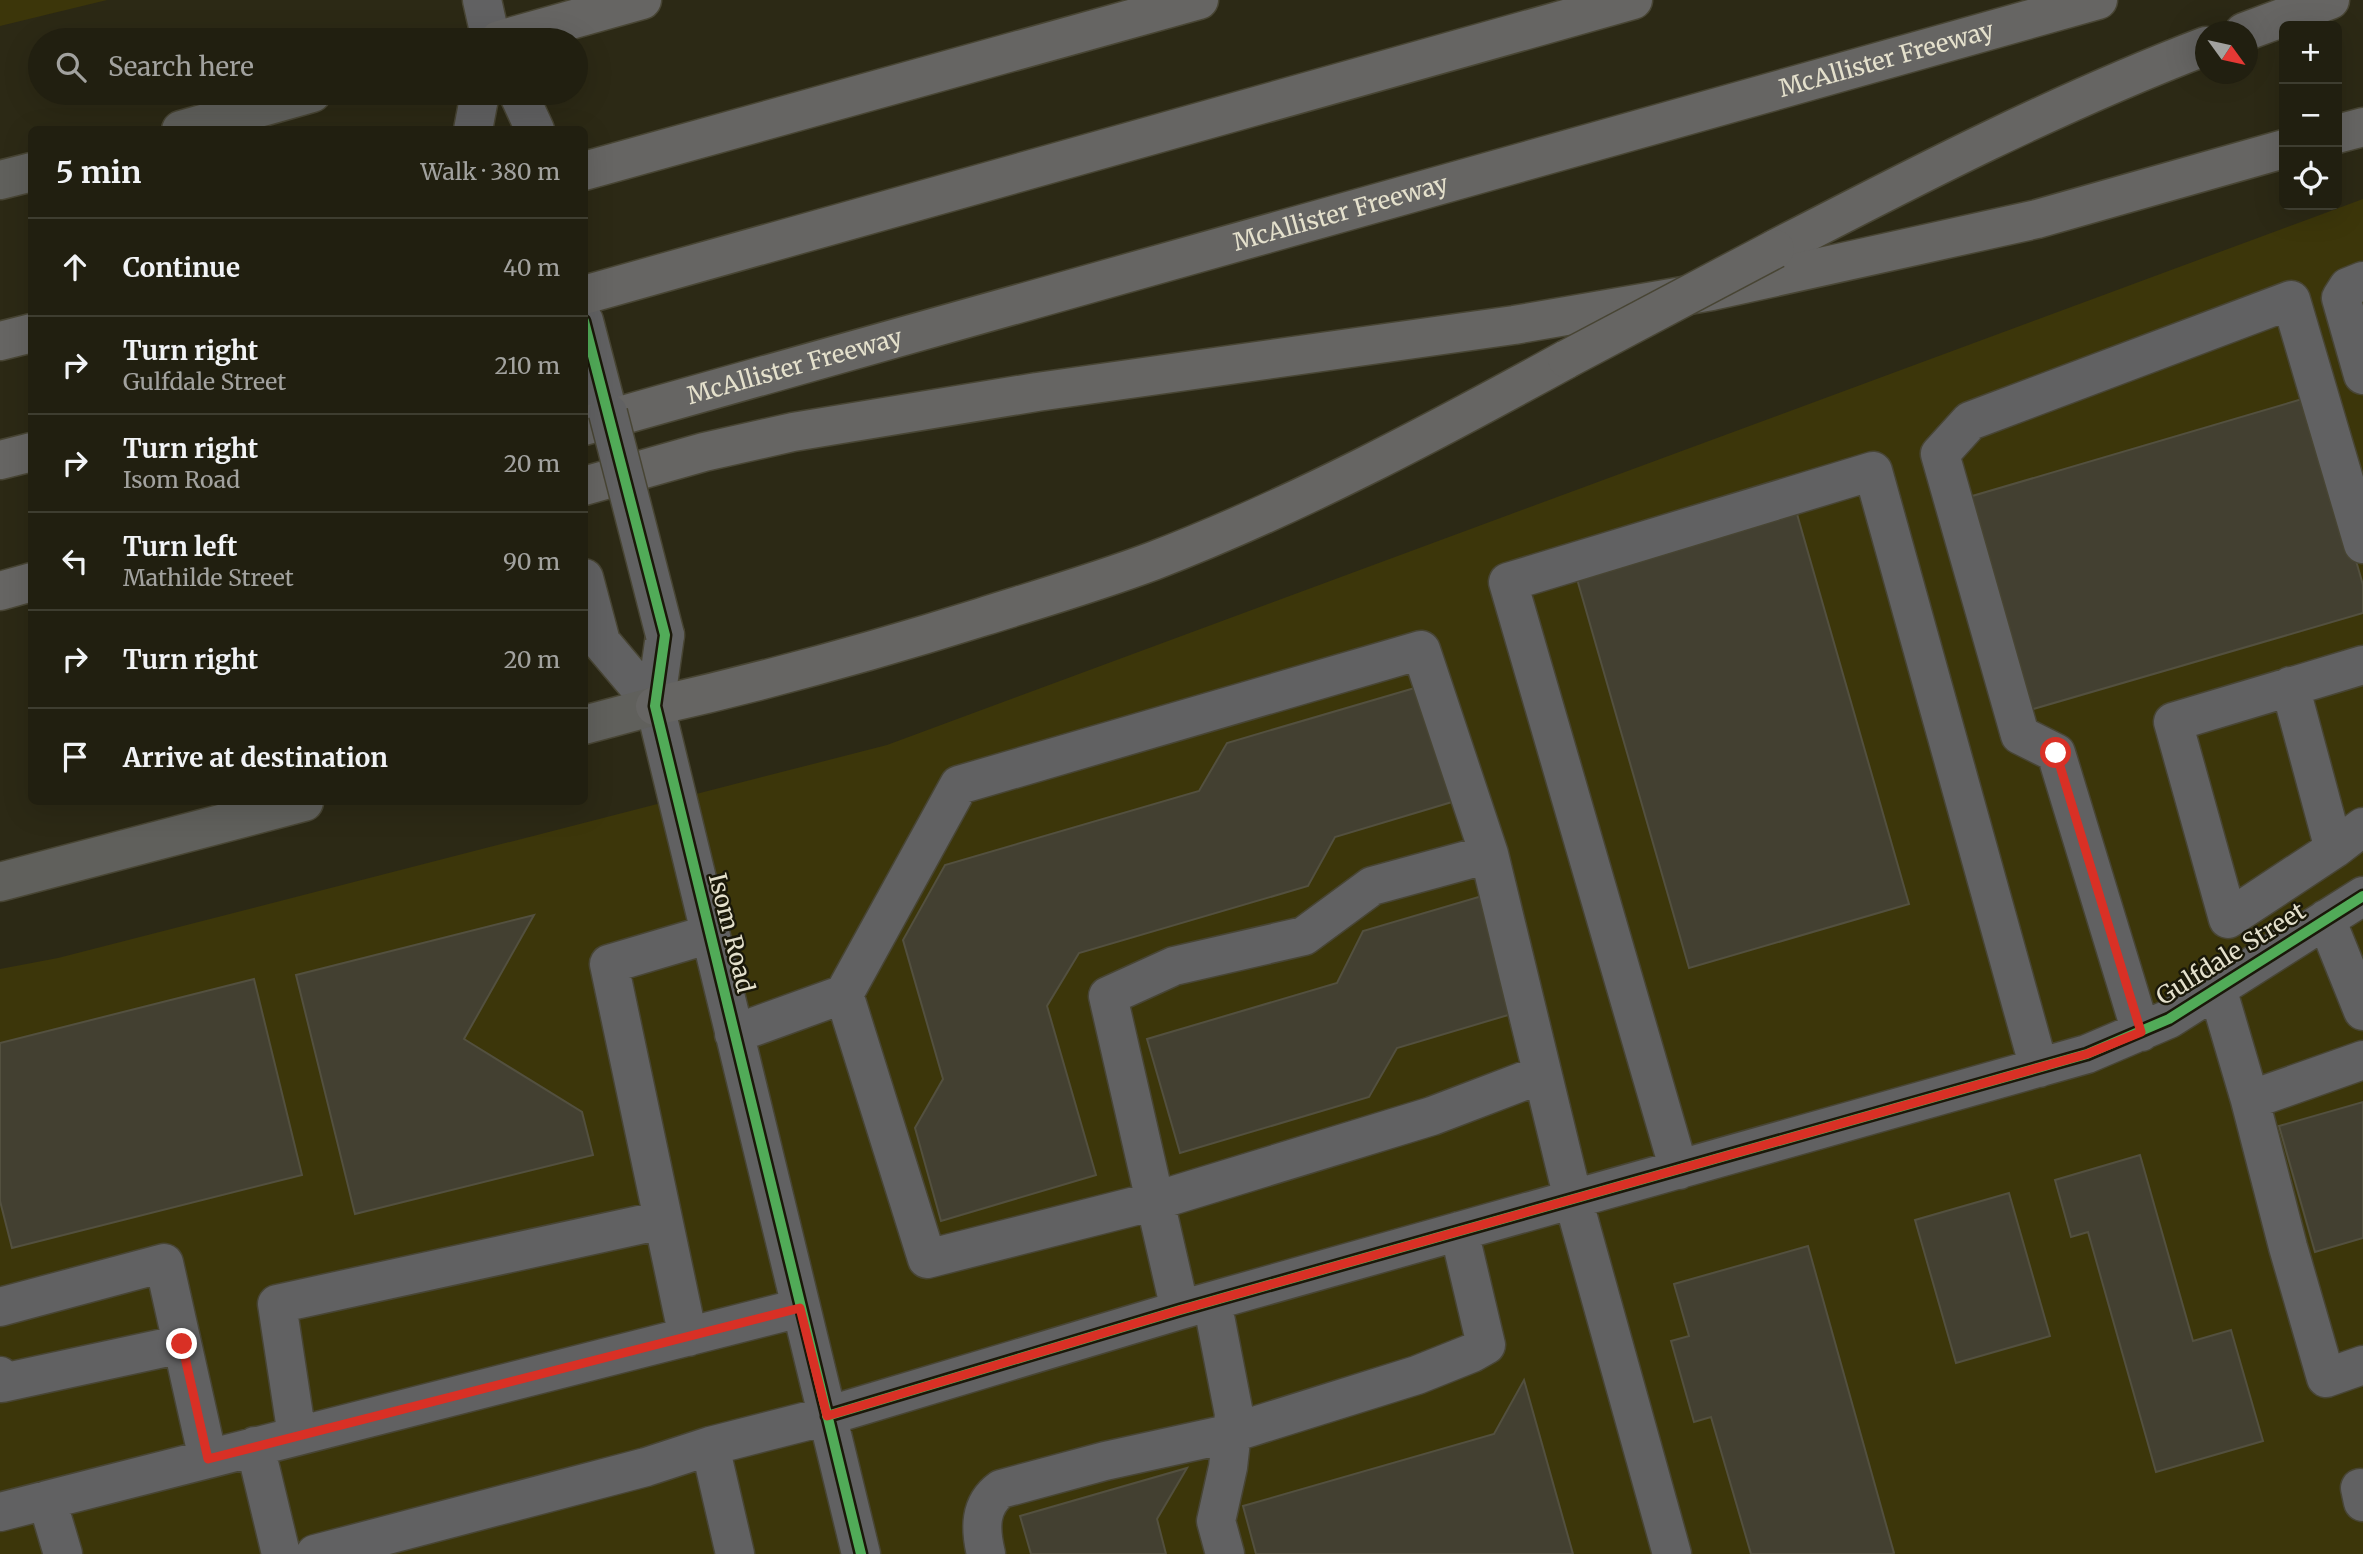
<!DOCTYPE html>
<meta charset="utf-8">
<style>
:root{--surface:#211f10;--page:#292719;--text:#f1f3f6;--muted:#a2a29f;--line:#3e3d30}
body{margin:0;font-family:Merriweather,serif;background:var(--page);color:var(--text)}
.controls{position:absolute;right:21px;top:21px;display:grid;overflow:hidden;border-radius:10px;box-shadow:0 7px 28px #0002}
.controls button{width:63px;height:63px;display:grid;place-items:center;padding:0;border:0;border-bottom:2px solid var(--line);background:var(--surface);color:var(--text);font:35px sans-serif}
.compass{position:absolute;left:2195px;top:21px;width:63px;height:63px;border-radius:50%;background:var(--surface);box-shadow:0 7px 28px #0002;rotate:123deg}
.stop{position:absolute;width:21px;height:21px;margin:-16px;border:5px solid #d93025;border-radius:50%;background:#fff}
.stop.end{background:#d93025;border-color:#fff;box-shadow:0 2px 7px #0008}
.list{margin:0;padding:0;list-style:none}
h2{display:flex;justify-content:space-between;align-items:center;height:91px;margin:0;padding:0 28px;font-size:30px}
h2 small{font-size:23px;font-weight:400;color:var(--muted)}
.list li{display:grid;grid-template-columns:46px 1fr auto;gap:21px;align-items:center;box-sizing:border-box;height:98px;padding:0 28px;border-top:2px solid var(--line)}
.list b{display:block;font-size:26px;white-space:nowrap}
.list p{margin:0;font-size:23px;white-space:nowrap;color:var(--muted)}
.list em{font-size:23px;font-style:normal;color:var(--muted)}
.icon{flex:none;width:38px;height:38px;fill:none;stroke:currentColor;stroke-width:2;stroke-linecap:round;stroke-linejoin:round}
.map{position:relative;flex:none;width:2363px;height:1554px;overflow:hidden}
.search{position:absolute;background:var(--surface);box-shadow:0 7px 28px #0002;left:28px;top:28px;width:560px;height:77px;display:flex;align-items:center;gap:18px;box-sizing:border-box;padding:0 24px;border-radius:38px;color:var(--muted);font-size:26px}
.panel{position:absolute;background:var(--surface);box-shadow:0 7px 28px #0002;left:28px;top:126px;width:560px;height:679px;border-radius:10px}
.map>svg:first-child{display:block}
.built{fill:#3c360a}
.building{fill:#434031;stroke:#53503f;stroke-width:2}
.lines{fill:none;stroke-linecap:round;stroke-linejoin:round}
.minor-casing{stroke:#484534;stroke-width:41}
.major-casing{stroke:#484534;stroke-width:41}
.highway-casing{stroke:#484534;stroke-width:41}
.minor{stroke:#616162;stroke-width:38}
.major{stroke:#60605c;stroke-width:38}
.highway{stroke:#666563;stroke-width:38}
.minor-bridge-casing{stroke:#484534;stroke-width:41;stroke-linecap:butt}
.highway-bridge-casing{stroke:#484534;stroke-width:41;stroke-linecap:butt}
.minor-bridge{stroke:#616162;stroke-width:38}
.highway-bridge{stroke:#666563;stroke-width:38}
.cycleway-casing{stroke:#1a1809;stroke-width:15}
.cycleway{stroke:#51ab58;stroke-width:10}
.route{stroke:#d93025;stroke-width:9}
.labels{text-anchor:middle;stroke-width:5;stroke-linejoin:round;paint-order:stroke}
.street-label{font-size:24px;fill:#e4e0cc;stroke:#1a1809}
</style>
<div class="map">
<svg width="2363" height="1554" viewBox="0 0 2363 1554">
<rect width="100%" height="100%" fill="#2c2915"/>
<!-- built -->
<path class="built" d="M 0,0 L 107,0 L 0,26 Z
M 2363,199 L 2363,1554 L 0,1554 L 0,969 L 58,958 L 887,745 Z"/>
<!-- building -->
<path class="building" d="M 2309,397 L 2363,585 L 2363,613 L 2023,712 L 1962,499 Z
M 1797,514 L 1909,904 L 1689,968 L 1577,579 Z
M 1418,687 L 1452,802 L 1335,837 L 1308,886 L 1079,953 L 1047,1006 L 1096,1175 L 941,1221 L 915,1128 L 943,1079 L 903,940 L 945,865 L 1199,791 L 1227,743 Z
M 1482,896 L 1515,1013 L 1397,1048 L 1369,1097 L 1180,1153 L 1147,1039 L 1337,983 L 1363,931 Z
M 534,915 L 464,1039 L 582,1112 L 593,1155 L 355,1214 L 296,975 Z
M 254,979 L 302,1175 L 12,1248 L 0,1201 L 0,1043 Z
M 2363,1102 L 2363,1238 L 2315,1252 L 2279,1126 Z
M 2140,1155 L 2193,1341 L 2231,1330 L 2263,1441 L 2156,1472 L 2088,1232 L 2071,1237 L 2055,1180 Z
M 2009,1193 L 2050,1336 L 1956,1363 L 1915,1220 Z
M 1808,1246 L 1894,1553 L 1892,1554 L 1751,1554 L 1711,1417 L 1694,1422 L 1671,1341 L 1689,1336 L 1674,1284 Z
M 1524,1380 L 1573,1554 L 1256,1554 L 1243,1506 L 1494,1434 Z
M 1187,1468 L 1157,1519 L 1166,1554 L 1031,1554 L 1020,1516 Z"/>
<g class="lines">
<defs>
<path id="minor" d="M 482,0 L 491,40
M 518,93 L 535,130
M 473,130 L 480,93
M 2363,281 L 2348,287 L 2341,298 L 2363,375
M 584,321 L 608,413
M 584,578 L 601,642 L 655,706
M 665,635 L 655,706 L 861,1554
M 2363,665 L 2173,722 L 2228,919 L 2334,849 L 2363,827
M 2290,686 L 2334,849
M 2326,919 L 2363,1011
M 2217,988 L 2250,1100 L 2363,1060
M 844,994 L 927,1259 L 1155,1201 L 1432,1116 L 1542,1074
M 2141,1032 L 2056,753 L 2020,735 L 1940,454 L 1970,421 L 2291,300 L 2363,544
M 734,1034 L 844,994 L 959,785 L 1421,650 L 1489,854
M 2250,1100 L 2288,1247 L 2326,1378 L 2363,1365
M 1679,1170 L 1508,582 L 1873,471 L 2039,1068
M 1212,1301 L 1234,1414 L 1228,1467 L 1216,1521 L 1225,1554
M 0,1307 L 164,1263 L 208,1459
M 1180,1310 L 1108,996 L 1174,966 L 1304,936 L 1372,886 L 1489,854 L 1573,1199 L 1672,1554
M 688,1337 L 609,964 L 710,934
M 0,1376 L 2,1383 L 182,1344
M 297,1436 L 277,1304 L 662,1220
M 255,1446 L 281,1554
M 710,1446 L 735,1554
M 2360,1488 L 2363,1502
M 47,1500 L 63,1554
M 0,1512 L 800,1308
M 315,1554 L 646,1467 L 710,1446 L 827,1416 L 1180,1310 L 2087,1054 L 2169,1019 L 2363,896
M 986,1554 C 980,1529 979,1505 1001,1489 L 1105,1461 L 1232,1433 L 1417,1375 L 1472,1353 L 1486,1345 L 1459,1231"/>
<path id="major" d="M 181,130 L 312,93
M 0,180 L 32,172
M 584,725 L 655,706
M 0,882 L 304,802"/>
<g id="highway">
<path d="M 2244,32 L 2330,0"/>
<path d="M 499,40 L 642,0"/>
<path d="M 2337,134 L 2363,127"/>
<path d="M 584,171 L 1199,0"/>
<path d="M 1775,249 C 1916,176 2057,103 2206,46"/>
<path d="M 584,295 L 1633,0"/>
<path d="M 0,341 L 32,333"/>
<path id="s1" d="M 584,426 L 2098,0"/>
<path d="M 0,460 L 32,452"/>
<path d="M 584,486 L 704,452 L 793,432 L 1037,392 L 1514,325 L 1712,291 L 2037,219 L 2284,149"/>
<path d="M 0,591 L 32,582"/>
<path d="M 655,706 C 765,681 874,651 982,617 C 1039,599 1097,582 1153,561 C 1296,506 1432,433 1567,359"/>
</g>
</defs>
<!-- minor casing -->
<use href="#minor" class="minor-casing"/>
<!-- major casing -->
<use href="#major" class="major-casing"/>
<!-- highway casing -->
<use href="#highway" class="highway-casing"/>
<!-- minor -->
<use href="#minor" class="minor"/>
<!-- major -->
<use href="#major" class="major"/>
<!-- highway -->
<use href="#highway" class="highway"/>
<defs>
<path id="minor-bridge" d="M 608,413 L 665,635"/>
<path id="highway-bridge" d="M 1567,359 L 1775,249"/>
</defs>
<!-- minor-bridge casing -->
<use href="#minor-bridge" class="minor-bridge-casing"/>
<!-- highway-bridge casing -->
<use href="#highway-bridge" class="highway-bridge-casing"/>
<!-- minor-bridge -->
<use href="#minor-bridge" class="minor-bridge"/>
<!-- highway-bridge -->
<use href="#highway-bridge" class="highway-bridge"/>
<defs>
<path id="cycleway" d="M 584,321 L 665,635 L 655,706 L 861,1554
M 827,1416 L 1180,1310 L 2087,1054 L 2169,1019 L 2363,896"/>
</defs>
<!-- cycleway casing -->
<use href="#cycleway" class="cycleway-casing"/>
<!-- cycleway -->
<use href="#cycleway" class="cycleway"/>
</g>
<g class="lines">
<!-- route -->
<path class="route" d="M 182,1344 L 208,1459 L 800,1308 L 827,1416 L 1180,1310 L 2087,1054 L 2141,1032 L 2056,753"/>
</g>
<g class="labels">
<!-- street labels -->
<g class="street-label">
<text dy="8" stroke="none"><textPath href="#s1" startOffset="1353">McAllister Freeway</textPath></text>
<text dy="8" stroke="none"><textPath href="#s1" startOffset="786">McAllister Freeway</textPath></text>
<text dy="8" stroke="none"><textPath href="#s1" startOffset="219">McAllister Freeway</textPath></text>
<text transform="translate(731 933) rotate(76)" y="8">Isom Road</text>
<text transform="translate(2231 954) rotate(-32)" y="8">Gulfdale Street</text>
</g>
</g>
</svg>
<div class="controls">
<button>+</button>
<button>−</button>
<button><svg class="icon" aria-label="locate" viewBox="0 0 24 24"><circle cx="12" cy="12" r="6"/><path d="M12 2v4M12 18v4M2 12h4M18 12h4"/></svg></button>
</div>
<svg class="compass" viewBox="-18 -18 36 36"><path d="M0-13l5 13h-10z" fill="#e53935"/><path d="M0 13l5-13h-10z" fill="#a2a29f"/></svg>
<div class="stop" style="left:2056px;top:753px"></div>
<div class="stop end" style="left:182px;top:1344px"></div>
<div class="search"><svg class="icon" aria-label="search" viewBox="0 0 24 24"><circle cx="10" cy="10" r="6"/><path d="M15 15l6 6"/></svg>Search here</div>
<section class="panel">
<h2>5 min<small>Walk · 380 m</small></h2>
<ul class="list">
<li><svg class="icon" aria-label="ahead" viewBox="0 0 24 24"><path d="M12 20V5M6 11l6-6 6 6"/></svg><div><b>Continue</b></div><em>40 m</em></li>
<li><svg class="icon" aria-label="right" viewBox="0 0 24 24"><path d="M7 20v-9h11M14 6l5 5-5 5"/></svg><div><b>Turn right</b><p>Gulfdale Street</p></div><em>210 m</em></li>
<li><svg class="icon" aria-label="right" viewBox="0 0 24 24"><path d="M7 20v-9h11M14 6l5 5-5 5"/></svg><div><b>Turn right</b><p>Isom Road</p></div><em>20 m</em></li>
<li><svg class="icon" aria-label="left" viewBox="0 0 24 24"><path d="M17 20v-9H6M10 6l-5 5 5 5"/></svg><div><b>Turn left</b><p>Mathilde Street</p></div><em>90 m</em></li>
<li><svg class="icon" aria-label="right" viewBox="0 0 24 24"><path d="M7 20v-9h11M14 6l5 5-5 5"/></svg><div><b>Turn right</b></div><em>20 m</em></li>
<li><svg class="icon" aria-label="arrive" viewBox="0 0 24 24"><path d="M6 21V4h12l-3 4 3 4H6"/></svg><div><b>Arrive at destination</b></div></li>
</ul>
</section>
</div>
